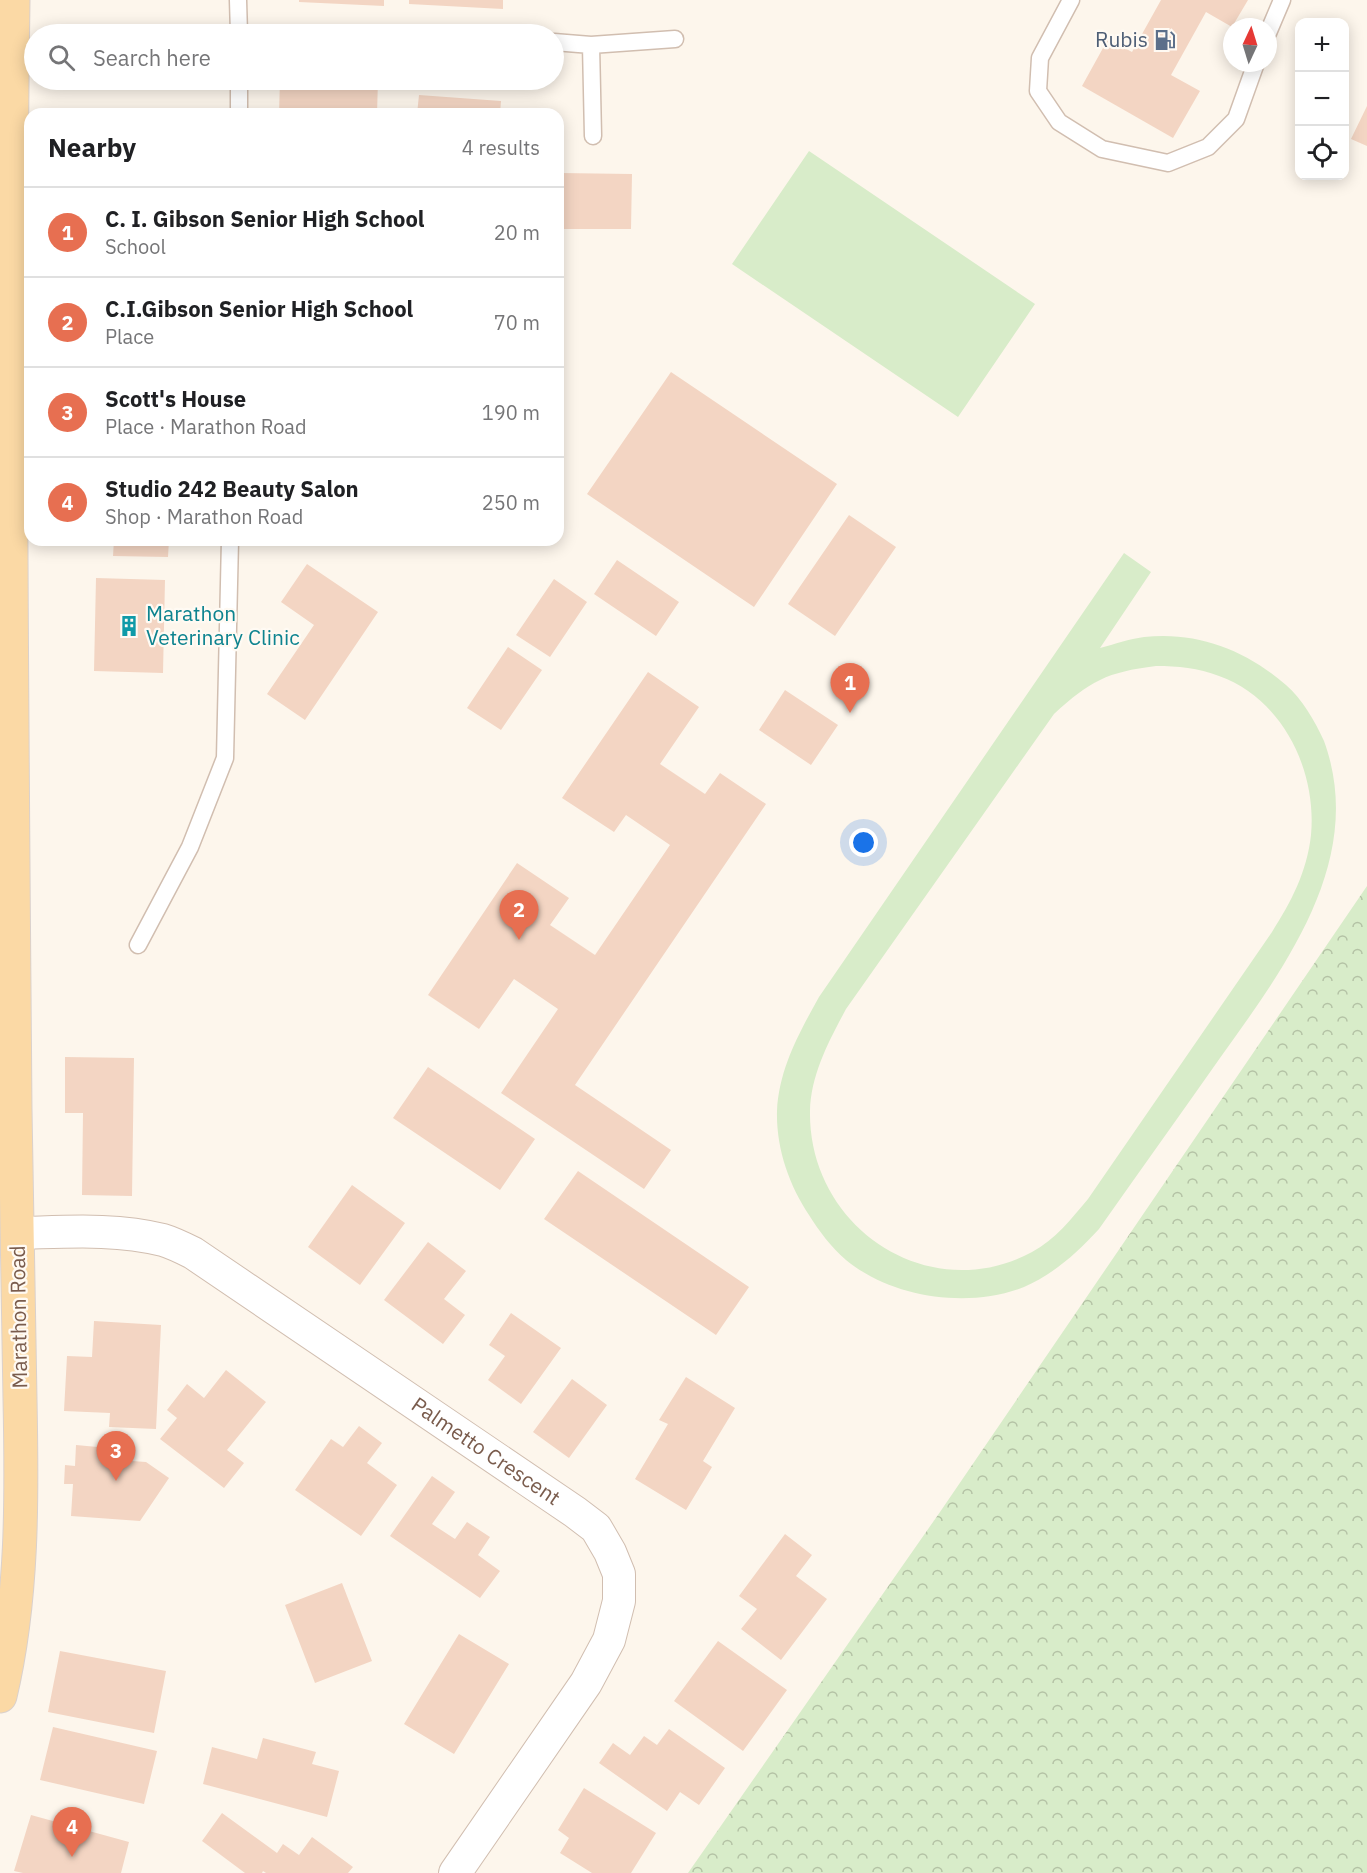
<!DOCTYPE html>
<meta charset="utf-8">
<style>
:root{--surface:#fff;--page:#f6f6f6;--text:#202124;--muted:#757577;--line:#e0e0e0;--accent:#e76f51}
body{margin:0;font-family:"IBM Plex Sans",sans-serif;background:var(--page);color:var(--text)}
.controls{position:absolute;right:18px;top:18px;display:grid;overflow:hidden;border-radius:12px;box-shadow:0 3px 15px #0003}
.controls button{width:54px;height:54px;display:grid;place-items:center;padding:0;border:0;border-bottom:2px solid var(--line);background:var(--surface);color:var(--text);font:30px sans-serif}
.compass{position:absolute;left:1223px;top:18px;width:54px;height:54px;border-radius:50%;background:var(--surface);box-shadow:0 3px 15px #0003;rotate:4deg}
.you{position:absolute;left:864px;top:843px;width:21px;height:21px;margin:-15px;border:4px solid #fff;border-radius:50%;background:#1a73e8;box-shadow:0 0 0 9px #1a73e833}
.badge{display:grid;place-items:center;width:39px;height:39px;border-radius:50%;background:var(--accent);color:#fff;font-size:20px;font-weight:700}
.pin{position:absolute;translate:-50% -50px;filter:drop-shadow(0 2px 3px #0008)}
.pin::after{content:'';position:absolute;top:32px;width:21px;height:18px;background:inherit;clip-path:polygon(0 0,100% 0,50% 100%)}
.list{margin:0;padding:0;list-style:none}
h2{display:flex;justify-content:space-between;align-items:center;height:78px;margin:0;padding:0 24px;font-size:26px}
h2 small{font-size:20px;font-weight:400;color:var(--muted)}
.list li{display:grid;grid-template-columns:39px 1fr auto;gap:18px;align-items:center;box-sizing:border-box;height:90px;padding:0 24px;border-top:2px solid var(--line)}
.list b{display:block;font-size:22px;white-space:nowrap}
.list p{margin:0;font-size:20px;white-space:nowrap;color:var(--muted)}
.list em{font-size:20px;font-style:normal;color:var(--muted)}
.icon{flex:none;width:33px;height:33px;fill:none;stroke:currentColor;stroke-width:2;stroke-linecap:round;stroke-linejoin:round}
.map{position:relative;flex:none;width:1367px;height:1873px;overflow:hidden}
.search{position:absolute;background:var(--surface);box-shadow:0 3px 15px #0003;left:24px;top:24px;width:540px;height:66px;display:flex;align-items:center;gap:15px;box-sizing:border-box;padding:0 21px;border-radius:33px;color:var(--muted);font-size:22px}
.panel{position:absolute;background:var(--surface);box-shadow:0 3px 15px #0003;left:24px;top:108px;width:540px;height:438px;border-radius:18px}
.map>svg:first-child{display:block}
.forest{fill:url(#forest-crowns)}
.pitch{fill:#d8ecc9;fill-rule:evenodd}
.building{fill:#f3d5c3}
.lines{fill:none;stroke-linecap:round;stroke-linejoin:round}
.service-casing{stroke:#d1beb0;stroke-width:19}
.minor-casing{stroke:#d1beb0;stroke-width:34}
.primary-casing{stroke:#dad1cd;stroke-width:35}
.service{stroke:#fff;stroke-width:16}
.minor{stroke:#fff;stroke-width:32}
.primary{stroke:#fbd9a5;stroke-width:33}
.labels{text-anchor:middle;stroke-width:4.5;stroke-linejoin:round;paint-order:stroke}
.service-label{font-size:21px;fill:#4e5e75;stroke:#fffaf3;text-anchor:end}
.culture-label{font-size:21px;fill:#0d838f;stroke:#fffaf3;text-anchor:start}
.street-label{font-size:21px;fill:#7a5c4d;stroke:#fffaf3}
</style>
<div class="map">
<svg width="1367" height="1873" viewBox="0 0 1367 1873">
<defs>
<pattern id="forest-crowns" width="20" height="18" patternUnits="userSpaceOnUse" patternTransform="scale(1.5)"><rect width="20" height="18" fill="#d8ecc9"/><path d="M2 6a3 3 0 1 1 6 0M12 15a3 3 0 1 1 6 0" fill="none" stroke="#b4c2a5"/></pattern>
</defs>
<rect width="100%" height="100%" fill="#fdf6ec"/>
<!-- forest -->
<path class="forest" d="M 1367,886 L 1367,1873 L 688,1873 L 940,1512 Z"/>
<!-- pitch -->
<path class="pitch" d="M 809,151 L 1035,304 L 958,417 L 732,264 Z
M 1124,553 L 1151,572 L 1100,648 C 1115,644 1129,639 1144,637 C 1197,631 1246,650 1286,685 C 1302,699 1315,721 1324,741 C 1367,859 1285,967 1220,1058 C 1180,1115 1139,1172 1099,1229 C 1078,1252 1054,1274 1024,1287 C 969,1309 892,1298 846,1260 C 831,1247 819,1231 809,1215 C 789,1185 776,1148 777,1111 C 779,1069 799,1033 819,997 ZM 1156,666 C 1178,666 1198,668 1219,676 C 1283,699 1317,771 1311,835 C 1307,872 1291,902 1272,932 L 1088,1199 C 1072,1218 1055,1240 1032,1252 C 927,1308 808,1226 810,1111 C 811,1074 829,1041 846,1009 L 1054,714 C 1090,681 1107,672 1156,666 Z"/>
<!-- building -->
<path class="building" d="M 299,0 L 384,0 L 384,6 L 299,2 Z
M 409,0 L 503,0 L 503,9 L 409,4 Z
M 1161,0 L 1248,0 L 1232,27 L 1206,12 L 1171,75 L 1200,91 L 1173,138 L 1082,86 L 1108,39 L 1132,52 Z
M 280,80 L 378,80 L 377,114 L 279,114 Z
M 419,95 L 501,101 L 500,114 L 417,114 Z
M 1367,106 L 1367,146 L 1351,139 Z
M 560,173 L 632,174 L 631,229 L 559,229 Z
M 671,372 L 837,484 L 754,607 L 587,494 Z
M 849,515 L 896,547 L 835,636 L 788,604 Z
M 114,540 L 169,540 L 168,557 L 113,556 Z
M 617,560 L 679,602 L 656,636 L 594,594 Z
M 307,564 L 378,612 L 305,720 L 267,694 L 314,625 L 281,602 Z
M 96,578 L 165,580 L 163,673 L 94,671 Z
M 554,579 L 587,602 L 550,657 L 516,635 Z
M 508,647 L 542,670 L 501,730 L 467,708 Z
M 648,672 L 699,707 L 660,764 L 705,794 L 720,773 L 766,804 L 575,1085 L 671,1150 L 644,1189 L 501,1093 L 558,1009 L 514,979 L 479,1029 L 428,995 L 517,863 L 569,898 L 550,925 L 595,955 L 670,845 L 626,815 L 614,832 L 562,798 Z
M 785,690 L 838,725 L 811,765 L 759,730 Z
M 65,1057 L 134,1058 L 132,1196 L 82,1195 L 83,1113 L 65,1113 Z
M 428,1067 L 535,1139 L 500,1190 L 393,1118 Z
M 578,1171 L 749,1287 L 716,1335 L 544,1219 Z
M 352,1185 L 405,1223 L 360,1285 L 308,1247 Z
M 428,1242 L 466,1271 L 444,1299 L 465,1315 L 443,1344 L 384,1300 Z
M 511,1313 L 561,1348 L 521,1404 L 488,1380 L 505,1356 L 489,1345 Z
M 94,1321 L 161,1325 L 156,1429 L 109,1427 L 110,1413 L 64,1411 L 67,1356 L 92,1357 Z
M 226,1370 L 266,1402 L 227,1450 L 244,1463 L 224,1488 L 160,1439 L 177,1418 L 167,1410 L 187,1384 L 204,1398 Z
M 686,1377 L 735,1408 L 703,1461 L 712,1467 L 686,1510 L 635,1479 L 668,1424 L 659,1420 Z
M 572,1379 L 607,1405 L 569,1458 L 533,1432 Z
M 359,1426 L 382,1443 L 367,1463 L 397,1485 L 361,1536 L 295,1490 L 331,1439 L 343,1447 Z
M 76,1445 L 119,1449 L 118,1460 L 146,1462 L 169,1478 L 140,1521 L 71,1516 L 73,1484 L 64,1484 L 65,1465 L 75,1466 Z
M 432,1476 L 455,1492 L 432,1524 L 455,1539 L 467,1522 L 490,1537 L 478,1555 L 500,1571 L 480,1598 L 390,1536 Z
M 785,1534 L 812,1555 L 796,1576 L 827,1599 L 781,1660 L 741,1629 L 757,1609 L 739,1596 Z
M 342,1583 L 372,1661 L 315,1683 L 285,1605 Z
M 459,1634 L 509,1664 L 454,1754 L 404,1724 Z
M 718,1641 L 787,1690 L 743,1751 L 674,1701 Z
M 60,1651 L 166,1671 L 154,1733 L 48,1712 Z
M 53,1727 L 157,1751 L 144,1804 L 40,1780 Z
M 669,1729 L 725,1768 L 699,1805 L 680,1792 L 667,1811 L 599,1763 L 613,1743 L 630,1755 L 644,1736 L 657,1745 Z
M 263,1738 L 316,1752 L 312,1764 L 339,1771 L 327,1817 L 203,1784 L 212,1747 L 257,1759 Z
M 584,1788 L 656,1833 L 631,1873 L 592,1873 L 560,1853 L 569,1838 L 558,1830 Z
M 222,1813 L 277,1853 L 283,1844 L 299,1855 L 312,1837 L 353,1867 L 348,1873 L 266,1873 L 263,1871 L 262,1873 L 245,1873 L 202,1841 Z
M 31,1815 L 129,1842 L 121,1873 L 23,1873 L 14,1871 Z"/>
<g class="lines">
<defs>
<path id="service" d="M 238,0 L 239,34
M 1071,0 L 1040,58 L 1038,91 L 1059,122 L 1102,149 L 1168,163 L 1208,147 L 1236,119 L 1256,63
M 1268,33 L 1282,0
M 554,42 L 591,45 L 675,39
M 591,45 L 593,136
M 239,114 L 239,80
M 138,945 L 190,847 L 225,758 L 230,540"/>
<g id="minor">
<path id="s1" d="M 18,1233 C 66,1232 115,1228 163,1240 C 173,1243 183,1248 193,1253 L 575,1512 L 596,1528 L 610,1552 L 619,1574 L 619,1601 L 609,1640 L 586,1683 L 455,1873"/>
</g>
<path id="primary" d="M 0,1696 C 23,1599 22,1497 20,1399 C 19,1302 16,1206 15,1109 C 12,739 8,370 13,0"/>
</defs>
<!-- service casing -->
<use href="#service" class="service-casing"/>
<!-- minor casing -->
<use href="#minor" class="minor-casing"/>
<!-- primary casing -->
<use href="#primary" class="primary-casing"/>
<!-- service -->
<use href="#service" class="service"/>
<!-- minor -->
<use href="#minor" class="minor"/>
<!-- primary -->
<use href="#primary" class="primary"/>
</g>
<!-- icons -->
<defs>
<symbol id="fuel-bare" viewBox="-9 -9 18 18"><path d="M-5.5-6h7V0h2V4h1.3V-2.5L3-4.5l.8-.8L6-3V5H2.5V1h-1V6h-7ZM-4.2-4.7v3.2H.2V-4.7Z" fill="#5c6f8a" stroke="#fffaf3" stroke-width="2.5" paint-order="stroke"/></symbol>
<symbol id="building-bare" viewBox="-9 -9 18 18"><path d="M-4-6H4V6H1V3H-1V6H-4ZM-2.5-4.3h1.7v1.8h-1.7ZM.8-4.3h1.7v1.8H.8ZM-2.5-1h1.7V.8h-1.7ZM.8-1h1.7V.8H.8Z" fill="#0f9aa8" stroke="#fffaf3" stroke-width="2.5" paint-order="stroke"/></symbol>
</defs>
<g fill-rule="evenodd">
<use href="#fuel-bare" x="1150" y="25" width="30" height="30"/>
<use href="#building-bare" x="114" y="611" width="30" height="30"/>
</g>
<g class="labels">
<!-- service labels -->
<g class="service-label">
<text x="1148" y="47">Rubis</text>
</g>
<!-- culture labels -->
<g class="culture-label">
<text x="146" y="621">Marathon<tspan x="146" dy="24">Veterinary Clinic</tspan></text>
</g>
<!-- street labels -->
<g class="street-label">
<text transform="translate(19 1317) rotate(-91)" y="7">Marathon Road</text>
<text dy="7" stroke="none"><textPath href="#s1" startOffset="532">Palmetto Crescent</textPath></text>
</g>
</g>
</svg>
<div class="controls">
<button>+</button>
<button>−</button>
<button><svg class="icon" aria-label="locate" viewBox="0 0 24 24"><circle cx="12" cy="12" r="6"/><path d="M12 2v4M12 18v4M2 12h4M18 12h4"/></svg></button>
</div>
<svg class="compass" viewBox="-18 -18 36 36"><path d="M0-13l5 13h-10z" fill="#e53935"/><path d="M0 13l5-13h-10z" fill="#757577"/></svg>
<div class="you"></div>
<div class="pin badge" style="left:850px;top:713px">1</div>
<div class="pin badge" style="left:519px;top:940px">2</div>
<div class="pin badge" style="left:116px;top:1481px">3</div>
<div class="pin badge" style="left:72px;top:1857px">4</div>
<div class="search"><svg class="icon" aria-label="search" viewBox="0 0 24 24"><circle cx="10" cy="10" r="6"/><path d="M15 15l6 6"/></svg>Search here</div>
<section class="panel">
<h2>Nearby<small>4 results</small></h2>
<ul class="list">
<li><span class="badge">1</span><div><b>C. I. Gibson Senior High School</b><p>School</p></div><em>20 m</em></li>
<li><span class="badge">2</span><div><b>C.I.Gibson Senior High School</b><p>Place</p></div><em>70 m</em></li>
<li><span class="badge">3</span><div><b>Scott's House</b><p>Place · Marathon Road</p></div><em>190 m</em></li>
<li><span class="badge">4</span><div><b>Studio 242 Beauty Salon</b><p>Shop · Marathon Road</p></div><em>250 m</em></li>
</ul>
</section>
</div>
